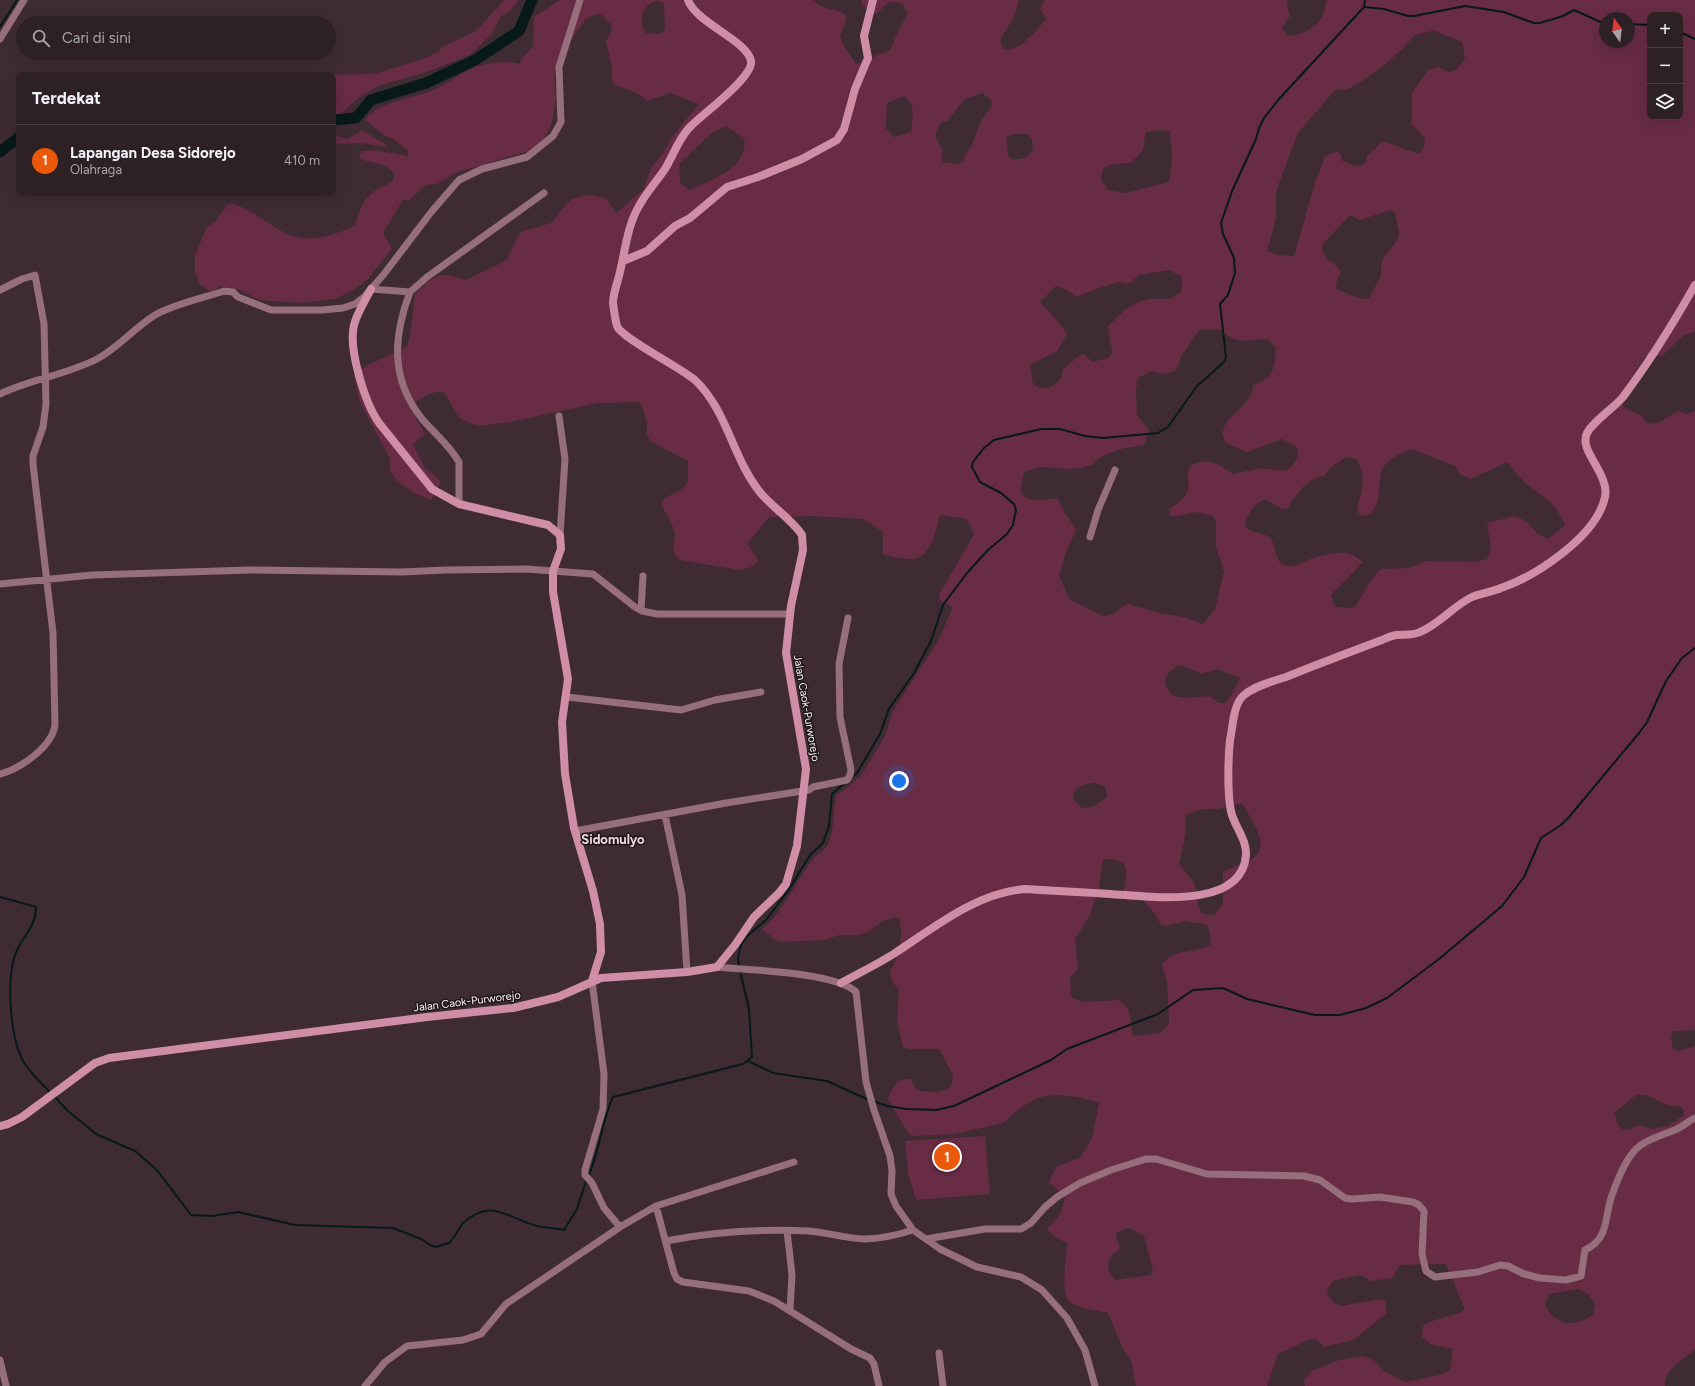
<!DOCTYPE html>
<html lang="id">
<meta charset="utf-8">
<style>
:root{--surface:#2e2126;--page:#36292e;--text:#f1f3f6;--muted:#a7a3a7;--line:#493e43;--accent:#ea580c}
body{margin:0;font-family:Figtree,sans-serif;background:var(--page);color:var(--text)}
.controls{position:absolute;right:12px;top:12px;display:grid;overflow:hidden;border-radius:8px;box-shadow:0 4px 16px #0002}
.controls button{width:36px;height:36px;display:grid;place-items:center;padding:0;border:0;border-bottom:1px solid var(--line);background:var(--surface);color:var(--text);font:20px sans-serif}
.compass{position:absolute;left:1599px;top:12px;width:36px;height:36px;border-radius:50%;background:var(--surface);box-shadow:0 4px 16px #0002;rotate:346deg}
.you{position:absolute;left:899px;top:781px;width:14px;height:14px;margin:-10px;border:3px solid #fff;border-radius:50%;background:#1a73e8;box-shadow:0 0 0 6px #1a73e833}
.badge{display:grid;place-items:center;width:26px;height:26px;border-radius:50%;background:var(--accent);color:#fff;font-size:13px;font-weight:700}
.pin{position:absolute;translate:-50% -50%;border:2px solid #fff;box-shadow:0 1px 4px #0006}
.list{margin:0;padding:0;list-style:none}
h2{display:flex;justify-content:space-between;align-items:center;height:52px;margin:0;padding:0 16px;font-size:17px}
h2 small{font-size:13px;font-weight:400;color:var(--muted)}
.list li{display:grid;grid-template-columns:26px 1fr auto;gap:12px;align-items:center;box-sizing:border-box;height:72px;padding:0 16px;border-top:1px solid var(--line)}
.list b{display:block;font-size:15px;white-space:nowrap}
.list p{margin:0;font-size:13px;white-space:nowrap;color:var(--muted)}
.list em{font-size:13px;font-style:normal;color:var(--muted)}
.icon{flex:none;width:22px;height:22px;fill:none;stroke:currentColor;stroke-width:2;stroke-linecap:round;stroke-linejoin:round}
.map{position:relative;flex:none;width:1695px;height:1386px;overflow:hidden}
.search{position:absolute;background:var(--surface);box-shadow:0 4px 16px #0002;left:16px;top:16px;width:320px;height:44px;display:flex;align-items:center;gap:10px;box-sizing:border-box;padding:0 14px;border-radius:22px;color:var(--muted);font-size:15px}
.panel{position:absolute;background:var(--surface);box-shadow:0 4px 16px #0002;left:16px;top:72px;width:320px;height:124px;border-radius:8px}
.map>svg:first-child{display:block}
.green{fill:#682c45;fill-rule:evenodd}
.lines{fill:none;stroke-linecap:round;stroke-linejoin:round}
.stream{stroke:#071919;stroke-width:2}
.river{stroke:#071919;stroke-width:11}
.street{stroke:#976e7c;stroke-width:7}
.secondary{stroke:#cf8ea6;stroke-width:8}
.labels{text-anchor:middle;stroke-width:3;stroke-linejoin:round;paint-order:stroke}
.street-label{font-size:11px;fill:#fcf1f4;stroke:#1f171a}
.quarter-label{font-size:13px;font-weight:bold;fill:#efd8df;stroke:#1f171a}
</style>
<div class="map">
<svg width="1695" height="1386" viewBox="0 0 1695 1386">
<rect width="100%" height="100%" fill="#3e2c32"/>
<!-- green -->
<path class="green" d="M 504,0 L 519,0 L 509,12 L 500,17 L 491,35 L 470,55 L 430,71 L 378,86 L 358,98 L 341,114 L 333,115 L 333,75 L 297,75 L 374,74 L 429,57 L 439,51 L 442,47 L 476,31 Z
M 560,0 L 814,0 C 822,11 836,7 846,15 L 846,20 L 840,37 L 845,48 L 856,64 L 890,50 L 897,34 L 908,13 L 902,3 L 889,2 L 876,14 L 862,5 L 862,0 L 1019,0 L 1014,17 L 1001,38 L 1001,44 L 1005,49 C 1023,50 1035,31 1046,19 L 1040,8 L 1045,0 L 1288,0 L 1287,4 L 1290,16 L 1282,27 L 1287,36 C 1302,36 1319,27 1324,12 C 1326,8 1324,5 1327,0 L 1695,0 L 1695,332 L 1684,335 L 1663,355 L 1645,357 L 1618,399 L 1624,407 L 1643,417 L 1646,423 C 1658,426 1667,418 1677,411 L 1688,414 L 1695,411 L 1695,1030 L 1673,1031 L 1671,1037 L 1673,1049 L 1678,1051 L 1695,1046 L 1695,1350 C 1683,1359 1664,1370 1665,1386 L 1305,1386 L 1304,1380 L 1312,1371 L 1339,1360 L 1363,1356 L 1375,1361 L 1383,1370 L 1405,1382 L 1439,1375 L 1450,1370 L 1453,1349 L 1431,1344 L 1422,1337 L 1423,1326 C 1436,1317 1451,1318 1465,1310 L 1446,1264 L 1400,1265 L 1392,1278 L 1370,1281 L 1361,1275 L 1333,1281 L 1327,1290 C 1329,1299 1332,1303 1341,1306 L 1380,1299 L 1385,1301 L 1387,1313 L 1353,1340 L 1324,1347 L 1316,1339 L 1310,1339 L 1278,1354 L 1267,1386 L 1136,1386 L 1131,1360 L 1124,1351 L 1108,1313 C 1096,1310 1078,1309 1069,1301 C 1060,1294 1067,1255 1067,1243 L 1055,1237 L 1047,1229 L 1060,1215 L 1065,1197 L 1049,1182 L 1057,1166 L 1080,1158 L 1092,1138 L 1099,1103 C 1084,1097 1053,1092 1038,1098 C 1030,1101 1021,1108 1014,1113 C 1010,1116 1008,1120 1003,1123 L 955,1134 L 913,1136 L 908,1133 L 888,1099 C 893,1087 896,1078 910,1079 L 917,1090 C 929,1092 941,1094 951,1086 L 953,1077 L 951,1071 L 939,1049 L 909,1049 L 903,1047 L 897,1020 L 899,989 L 893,983 L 890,972 C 900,952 904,939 899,917 L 885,920 L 868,932 L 858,935 L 840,935 L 823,940 L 781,942 L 775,940 L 762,929 C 785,910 795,882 813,859 C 817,854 825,851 828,844 C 836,827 832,812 836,796 L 861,776 L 885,736 L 893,711 L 938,641 L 953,607 L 939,600 L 940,593 L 974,534 L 967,519 L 940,515 C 936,531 932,558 911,559 C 902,559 892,556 883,555 L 883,532 L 864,519 L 812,516 L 769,517 L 748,543 C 750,552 757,554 758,562 L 749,568 L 738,570 L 680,560 C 667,548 678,542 674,530 C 671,521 665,512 661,504 C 667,493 681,494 687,483 C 689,477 688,467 688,461 L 659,446 L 649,439 L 647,434 L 647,422 L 640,402 L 598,403 L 510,422 L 478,426 L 461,419 L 457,415 L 446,395 L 441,391 L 429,394 L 409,406 L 425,434 L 413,444 L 425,468 L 441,481 L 431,500 L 414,493 L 396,480 L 390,470 L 390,459 L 359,400 L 354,375 L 368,365 L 407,347 L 410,336 L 415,294 C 436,274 437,271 466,280 L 503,262 L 507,259 L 520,232 L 551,223 L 571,199 L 589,195 L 606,198 L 616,213 L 643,190 L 652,166 L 661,156 L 672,137 L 699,104 L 670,93 L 647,101 L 639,94 L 615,85 L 612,80 L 612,69 L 606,41 L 612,31 L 611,25 L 602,15 L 596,14 L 586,19 L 562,51 L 554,75 L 556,100 L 552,122 L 545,138 L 528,151 L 455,173 L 437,184 L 426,185 L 409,200 L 403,200 L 383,233 L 392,249 L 368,279 L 355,289 L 335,299 L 300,303 L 259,300 L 240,290 L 221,286 L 211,292 L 200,284 L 195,273 L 195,255 L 207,227 L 217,220 L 226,206 L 231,203 C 269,215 283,247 326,236 C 336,233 346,231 355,225 C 363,199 367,193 392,182 L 395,175 C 386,161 374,165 359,158 L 361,151 L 374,150 L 408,156 L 408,151 L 395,140 L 384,135 L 365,120 C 381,99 416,99 438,88 C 450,82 462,72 475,67 C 489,63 506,60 520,64 L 522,58 L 533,46 L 534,17 ZM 655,1 L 664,3 L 665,28 L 664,31 L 659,34 L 646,33 C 637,22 643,5 655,1 ZM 1650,15 L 1680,15 L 1680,117 L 1650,117 ZM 1605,18 L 1629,18 L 1629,42 L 1605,42 ZM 1435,30 C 1442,36 1453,37 1462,42 L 1465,57 L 1463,62 L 1455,70 L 1449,72 L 1438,67 L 1428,70 L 1412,93 L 1412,125 C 1423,135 1430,140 1420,153 C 1411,153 1393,144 1383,141 L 1367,156 L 1367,162 C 1359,170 1350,164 1341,160 L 1341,155 L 1337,151 L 1325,156 L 1315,183 L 1294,256 L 1277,255 L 1267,251 L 1276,218 L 1276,194 L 1279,183 L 1298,133 L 1335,90 C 1339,90 1344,90 1348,89 C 1366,81 1403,52 1413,36 ZM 982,93 L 991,100 L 992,106 L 981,121 L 972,145 L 965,155 L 964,160 L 959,164 L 942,162 L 941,156 L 943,151 C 936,134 931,141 942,121 L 947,121 L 965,99 ZM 903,96 C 917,103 912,119 911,132 L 894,137 L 886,128 L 887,103 ZM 726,126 L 744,138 C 750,167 710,181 689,190 L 680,183 L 679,164 L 713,132 ZM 1159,130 L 1170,131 L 1172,161 L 1169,182 L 1126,193 L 1108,190 L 1101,179 L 1103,168 L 1113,164 L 1131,163 L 1143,150 L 1146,132 ZM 1012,134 L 1028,134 L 1032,139 L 1033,150 L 1025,158 L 1013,160 L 1008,155 L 1006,138 ZM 1390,210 L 1395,213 L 1399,233 L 1398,239 L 1383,259 L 1381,265 L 1381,276 L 1369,298 L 1361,299 L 1336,289 L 1338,277 L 1341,272 C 1334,259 1323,264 1322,245 L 1350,215 L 1360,220 ZM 1169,270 L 1182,277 L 1182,291 L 1170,299 L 1150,299 L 1138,302 L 1126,309 L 1108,326 L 1112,353 L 1108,358 L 1092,362 L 1083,353 L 1063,369 C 1063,384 1045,394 1033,384 L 1030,365 L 1057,351 L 1067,334 L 1060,324 L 1040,302 L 1056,286 L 1067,290 L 1076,297 L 1099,288 L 1120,282 L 1125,284 L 1131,282 L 1140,275 ZM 1200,329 L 1221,330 C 1235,345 1247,340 1267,339 L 1276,347 C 1274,368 1275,378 1253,385 C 1253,401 1235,411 1226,423 C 1224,426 1223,431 1222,435 L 1226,443 L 1247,452 L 1282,439 L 1297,447 C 1300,458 1294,465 1285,471 L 1261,468 L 1233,474 C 1228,471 1223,467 1218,464 C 1209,461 1190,459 1188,472 C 1187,480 1191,487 1185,496 C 1182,501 1174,505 1169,509 L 1169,515 L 1174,517 L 1196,512 L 1213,516 L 1216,521 L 1216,546 L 1224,572 L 1215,609 L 1203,624 L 1184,617 L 1159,613 L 1128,604 L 1123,606 L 1114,614 L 1103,616 L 1069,599 L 1059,575 L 1068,547 L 1076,531 L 1074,526 L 1064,512 L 1058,498 C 1048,499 1025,505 1021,491 C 1020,486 1023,478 1024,472 L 1041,467 L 1068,469 L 1080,468 L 1092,465 L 1100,457 L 1120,449 L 1144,445 L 1149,430 L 1137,415 L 1136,390 L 1138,378 L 1151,371 L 1162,374 L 1173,372 L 1177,368 L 1182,355 ZM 1412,449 L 1455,466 L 1461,475 L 1471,479 L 1507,462 C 1514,470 1521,480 1529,486 C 1548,501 1554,501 1565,525 L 1548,539 L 1538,534 L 1526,521 L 1515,516 L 1487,523 L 1491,548 L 1487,559 L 1476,562 L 1426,561 L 1409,568 L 1381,569 L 1371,580 L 1355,607 L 1350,608 L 1337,607 L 1333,602 L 1331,595 L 1363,562 C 1359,560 1355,555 1350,554 C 1340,550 1318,556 1308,560 C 1302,563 1296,567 1288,566 C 1271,563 1279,542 1267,536 C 1259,531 1238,533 1247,518 C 1253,507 1254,505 1265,499 L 1282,509 L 1288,508 C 1295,495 1308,477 1324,476 L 1331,467 L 1346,457 L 1357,459 C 1364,473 1364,482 1360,498 C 1359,504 1356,507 1358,513 L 1363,516 C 1383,513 1377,485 1382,470 C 1385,461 1403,451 1412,449 ZM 1181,665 L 1202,674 L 1214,670 L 1220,670 L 1240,678 L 1229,699 L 1225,703 L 1219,703 L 1209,696 L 1185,698 L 1173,696 C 1171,693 1167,689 1166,686 C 1162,675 1174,667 1181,665 ZM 1095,783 L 1105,786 L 1107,797 L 1093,807 L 1082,808 L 1074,800 L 1073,794 C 1077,786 1085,784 1095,783 ZM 1242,803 C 1250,818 1273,846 1252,859 C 1243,864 1232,867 1223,872 L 1223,904 L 1214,915 L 1202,914 L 1199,909 L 1194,882 L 1179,864 L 1186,832 L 1185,815 L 1203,809 L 1219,809 ZM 1103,859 C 1136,859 1125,874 1123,898 L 1128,901 L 1142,899 L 1156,915 L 1161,925 L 1166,926 L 1185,921 L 1208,925 L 1211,939 L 1210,945 C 1196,953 1171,949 1162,965 L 1167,981 L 1169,1018 L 1169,1024 L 1160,1033 L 1136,1036 L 1133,1035 L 1128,1008 L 1119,1000 L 1082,1002 L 1071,997 L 1070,977 L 1078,969 L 1075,939 L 1090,915 L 1099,887 ZM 1636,1095 C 1651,1093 1656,1101 1668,1105 C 1672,1107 1677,1105 1681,1107 L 1684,1110 L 1683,1116 L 1668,1126 L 1651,1129 L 1640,1125 L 1628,1130 L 1622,1129 L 1618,1125 L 1614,1113 ZM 1130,1228 L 1144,1236 L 1153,1270 L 1150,1275 L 1115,1280 C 1106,1271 1105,1257 1118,1251 L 1120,1246 L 1116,1238 L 1117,1232 ZM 1579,1289 L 1589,1295 L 1595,1304 L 1593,1315 C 1573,1327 1556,1327 1545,1305 L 1549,1294 Z
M 362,130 L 388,146 L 384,147 L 363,143 L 333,144 L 333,135 L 348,139 Z
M 985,1136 L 990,1194 L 916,1200 L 908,1173 L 905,1141 Z"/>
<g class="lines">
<!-- stream -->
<path class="stream" d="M 1364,7 L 1384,9 L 1408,16 L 1414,16 L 1465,6 L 1504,12 L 1534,23 L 1540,23 L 1563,16 L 1574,10 L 1605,24
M 1629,24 L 1650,25
M 0,27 L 17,0
M 1680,32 L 1695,39
M 850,779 L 857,773 L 880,734 L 889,709 L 914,673 L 931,641 L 943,605 L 967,573 L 988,550 L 1007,534 L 1013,525 L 1016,510 L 1014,504 L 1001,493 L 980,482 L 972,467 L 973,462 L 984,448 L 994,440 L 1041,429 L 1060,429 L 1085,436 L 1103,438 L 1158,433 L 1168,427 L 1197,386 L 1224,362 L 1226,357 L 1220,304 L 1228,295 L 1235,273 L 1234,258 L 1223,234 L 1221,223 L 1232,191 L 1256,139 L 1259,128 L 1264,118 L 1279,99 L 1364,7 L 1365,0
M 0,897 L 36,907 C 36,925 26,933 18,948 C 5,974 10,1031 21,1057 C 27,1070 41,1083 51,1093
M 739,966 L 738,957 L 741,945 L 747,936 L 766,920 L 788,891 L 810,855 L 823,843 L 829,826 L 832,794 L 845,783
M 748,1061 L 773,1073 L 827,1081 L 869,1100
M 54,1096 L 68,1111 L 96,1134 L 135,1151 L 157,1170 L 191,1215 L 212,1216 L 238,1212 L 295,1225 L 393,1228 L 421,1239 L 430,1245 L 436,1247 L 449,1243 C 455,1238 458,1229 463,1223 C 492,1197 507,1218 537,1226 C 546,1228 555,1228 564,1230 L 577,1209 L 586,1181
M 873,1101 L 887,1106 L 906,1109 L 936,1110 L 954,1106 L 1051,1060 L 1067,1049 L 1158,1014 L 1193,990 L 1223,988 L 1247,999 L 1315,1015 L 1340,1015 L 1366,1008 L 1387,998 L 1439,959 L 1502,906 L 1524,877 L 1541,838 L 1561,825 L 1569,817 L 1639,733 L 1647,722 L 1666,681 L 1682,658 L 1695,648
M 588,1177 C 600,1152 601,1122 613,1097 L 743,1064 L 752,1057 L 749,1009 L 740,971"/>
<!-- river -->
<path class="river" d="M 333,120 L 356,118 L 371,100 L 426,83 L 475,60 L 519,31 L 532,0
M 0,152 L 19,137"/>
<!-- street -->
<path class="street" d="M 0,39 L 24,0
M 371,289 L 410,292 L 427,277 L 544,193
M 0,290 L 22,279 L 35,275 L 44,324 L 46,404 L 43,427 L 33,456 L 33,464 L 53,633 L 55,725 C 52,747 20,769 0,774
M 410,292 C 393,337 390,380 423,420 C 435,434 450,446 459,462 L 459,504
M 0,394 C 31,379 66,375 97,359 C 119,347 134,328 155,315 C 174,304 203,298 224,291 L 233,292 L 238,297 L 271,310 L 322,310 L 343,308 L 355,304 L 364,297 L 384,274 L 432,211 L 459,180 L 482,169 L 527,157 L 553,136 L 561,122 L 559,67 L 580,0
M 559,416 L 565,459 L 560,535
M 1090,537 L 1098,510 L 1115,470
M 0,584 L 92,575 L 250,570 L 401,572 L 446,570 L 526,569 L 593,574 L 635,607 L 642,611 L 657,614 L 790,614
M 641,610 L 643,576
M 567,697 L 681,710 L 715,700 L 761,692
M 665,815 L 682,895 L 687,972
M 575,831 L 726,803 L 809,790 L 813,787 L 847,780 L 850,775 L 851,770 L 840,717 L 839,664 L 848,618
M 717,967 C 747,970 836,972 856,992 L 866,1082 L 874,1110 L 890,1156 L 892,1171 L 891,1194 L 896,1206 L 913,1230 L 940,1249 L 977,1267 L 1021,1277 L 1042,1290 L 1067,1318 L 1085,1350 L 1095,1386
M 592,981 L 604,1074 L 603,1109 L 585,1170 L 585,1175 L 592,1183 L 604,1208 L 620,1227
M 656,1206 L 674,1273 L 677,1279 L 683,1282 L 749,1291 L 774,1301 L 851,1349 L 870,1358 L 874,1364 L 879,1386
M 787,1231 L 792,1275 L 790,1310
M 926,1239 L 985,1229 L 1021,1229 L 1031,1223 L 1045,1207 L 1057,1197 L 1080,1183 L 1111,1170 L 1146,1159 L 1156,1159 L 1207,1174 L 1304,1176 L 1320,1180 L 1345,1198 L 1352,1199 L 1380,1197 L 1413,1202 L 1419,1205 L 1424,1211 L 1422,1254 L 1426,1271 L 1435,1277 L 1478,1272 L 1500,1265 L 1508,1266 L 1524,1274 L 1540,1278 L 1566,1280 L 1581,1276 L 1585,1250 C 1610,1238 1604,1217 1612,1195 C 1617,1181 1625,1160 1636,1149 C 1646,1139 1664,1135 1677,1129 C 1683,1126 1689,1121 1695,1118
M 666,1241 C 711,1232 762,1229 808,1231 C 827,1232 846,1239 865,1239 C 882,1239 897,1235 913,1230
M 939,1353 L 943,1386
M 0,1360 L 6,1386
M 365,1386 L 385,1362 L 407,1346 L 463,1340 L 481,1334 L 506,1304 L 620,1227 L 656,1206 L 794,1162"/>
<!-- secondary -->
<path class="secondary" d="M 623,261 L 647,251 L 675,226 L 690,218 L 727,187 L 758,177 L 802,159 L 837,140 L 844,129 L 855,89 L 868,58 L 864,36 L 873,0
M 371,289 C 365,301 357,313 354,325 C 348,349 365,403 379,423 L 432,489 L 459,504 L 548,525 L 560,535 L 561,549 L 553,571 L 553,592 L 568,679 L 562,722 L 565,774 L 574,828 L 593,891 L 600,924 L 601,952 L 592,981
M 841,983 C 859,973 878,964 895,953 C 935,927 976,893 1025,889 C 1053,891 1082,892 1110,894 C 1147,896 1242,911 1246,855 C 1247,841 1236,828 1232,815 C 1227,799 1228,758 1230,740 C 1233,727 1233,704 1244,695 C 1255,686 1273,681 1286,677 C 1318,664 1350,652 1382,640 C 1386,638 1391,636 1396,635 C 1404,634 1412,636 1420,632 C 1440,624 1453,606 1472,597 C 1482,593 1492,592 1501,588 C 1536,576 1597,536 1605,497 C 1610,474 1578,451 1587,433 C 1594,420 1613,409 1623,397 C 1650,361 1673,324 1695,285
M 0,1126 L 8,1124 L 22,1117 L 95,1063 L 109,1058 L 427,1017 L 513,1008 L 558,997 L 601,978 L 687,972 L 717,967 L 735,945 L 754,917 L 779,893 L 786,884 L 797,846 L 806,769 L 786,653 L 791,606 L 803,550 L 802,535 C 791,518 771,507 759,491 C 733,458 727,411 696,381 C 682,368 621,338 617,326 C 615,319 614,310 613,303 C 613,294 617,284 619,276 C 625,253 627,226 639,206 C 646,193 656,182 665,169 C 673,156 678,140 689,128 C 701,115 754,77 751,61 C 747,40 696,23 688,0"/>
</g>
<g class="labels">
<!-- street labels -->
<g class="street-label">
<text transform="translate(807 708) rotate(80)" y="4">Jalan Caok-Purworejo</text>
<text transform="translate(467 1001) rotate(-7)" y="4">Jalan Caok-Purworejo</text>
</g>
<!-- quarter labels -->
<g class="quarter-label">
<text x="613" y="844">Sidomulyo</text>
</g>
</g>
</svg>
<div class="controls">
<button>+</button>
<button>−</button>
<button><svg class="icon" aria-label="layers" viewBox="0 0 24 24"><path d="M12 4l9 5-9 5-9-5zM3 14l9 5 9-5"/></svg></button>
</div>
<svg class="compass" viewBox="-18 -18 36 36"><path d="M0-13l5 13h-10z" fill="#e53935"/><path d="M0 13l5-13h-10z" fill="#a7a3a7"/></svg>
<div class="you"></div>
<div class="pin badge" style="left:947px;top:1157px">1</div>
<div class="search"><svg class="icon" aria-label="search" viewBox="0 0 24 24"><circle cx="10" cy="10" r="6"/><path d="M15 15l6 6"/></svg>Cari di sini</div>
<section class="panel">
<h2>Terdekat<small></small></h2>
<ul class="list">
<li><span class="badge">1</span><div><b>Lapangan Desa Sidorejo</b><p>Olahraga</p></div><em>410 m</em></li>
</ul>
</section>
</div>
